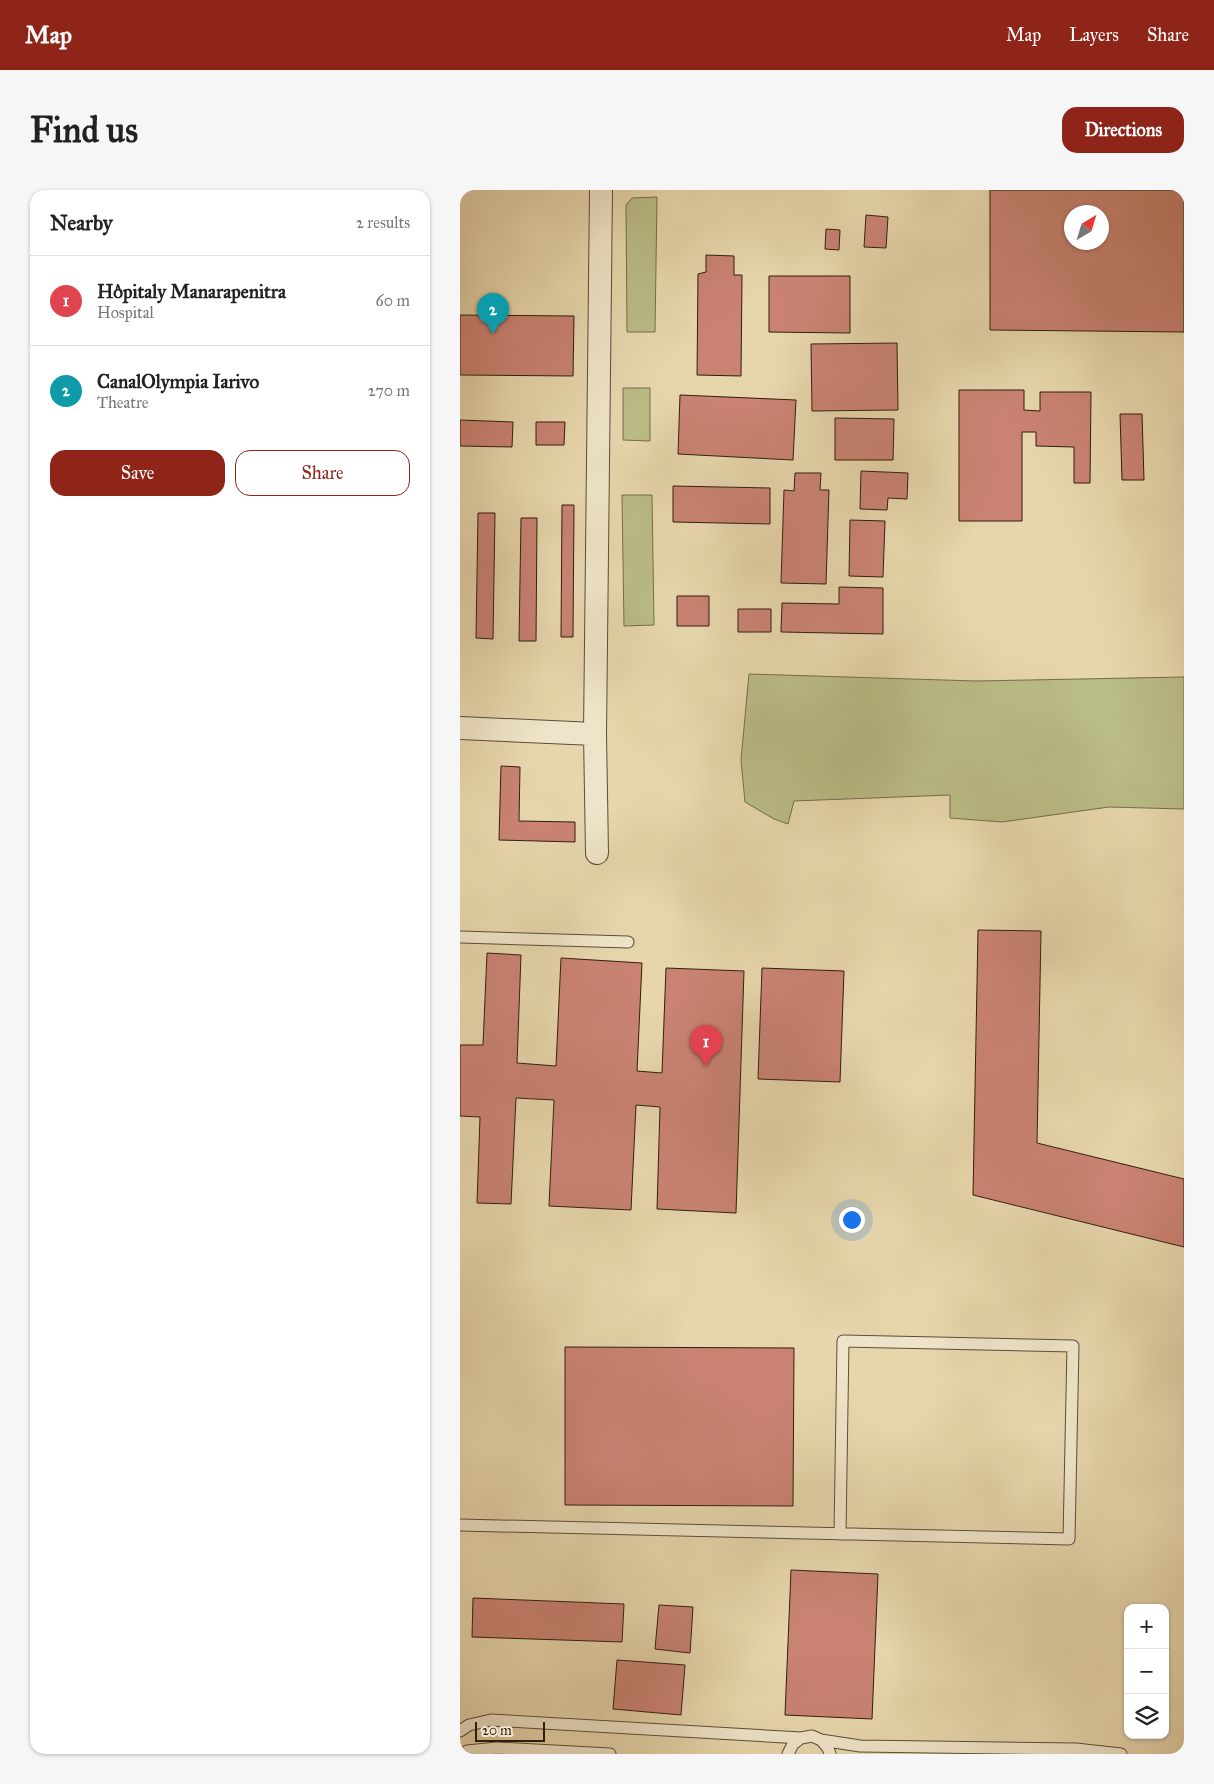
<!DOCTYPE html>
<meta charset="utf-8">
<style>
:root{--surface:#fff;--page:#f6f6f6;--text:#222;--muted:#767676;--line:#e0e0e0;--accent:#8f2418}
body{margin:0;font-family:"IM FELL Great Primer",serif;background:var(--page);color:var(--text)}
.controls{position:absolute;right:15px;bottom:15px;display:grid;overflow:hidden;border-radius:10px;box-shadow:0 1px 4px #0004}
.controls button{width:45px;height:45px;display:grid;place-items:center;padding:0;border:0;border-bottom:1px solid var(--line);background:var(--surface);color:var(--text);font:25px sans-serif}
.compass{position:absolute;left:604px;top:15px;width:45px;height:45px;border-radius:50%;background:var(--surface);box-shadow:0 1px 4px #0004;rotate:38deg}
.scale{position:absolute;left:15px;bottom:12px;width:70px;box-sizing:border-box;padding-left:5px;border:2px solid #2f1f0e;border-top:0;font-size:14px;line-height:18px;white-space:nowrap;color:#2f1f0e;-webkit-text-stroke:4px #efe4c9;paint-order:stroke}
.you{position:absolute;left:391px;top:1029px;width:18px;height:18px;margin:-12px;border:4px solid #fff;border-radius:50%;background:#1a73e8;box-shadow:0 0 0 8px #1a73e833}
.badge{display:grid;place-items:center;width:32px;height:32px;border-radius:50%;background:var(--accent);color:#fff;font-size:16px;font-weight:700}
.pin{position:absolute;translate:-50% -41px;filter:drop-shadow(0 1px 2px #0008)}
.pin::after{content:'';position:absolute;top:26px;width:18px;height:15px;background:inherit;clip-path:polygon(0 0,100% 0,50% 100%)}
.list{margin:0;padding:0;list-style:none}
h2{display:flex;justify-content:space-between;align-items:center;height:65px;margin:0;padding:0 20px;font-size:21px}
h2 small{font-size:16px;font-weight:400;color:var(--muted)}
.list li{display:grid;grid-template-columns:32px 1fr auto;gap:15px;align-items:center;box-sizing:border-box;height:90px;padding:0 20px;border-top:1px solid var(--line)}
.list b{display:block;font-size:19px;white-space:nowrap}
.list p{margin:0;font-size:16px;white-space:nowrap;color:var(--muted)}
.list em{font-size:16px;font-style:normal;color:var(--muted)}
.actions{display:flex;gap:10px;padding:15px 20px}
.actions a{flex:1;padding:11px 0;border:1px solid var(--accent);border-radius:15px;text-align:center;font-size:18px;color:var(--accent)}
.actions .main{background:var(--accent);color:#fff}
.icon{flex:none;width:28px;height:28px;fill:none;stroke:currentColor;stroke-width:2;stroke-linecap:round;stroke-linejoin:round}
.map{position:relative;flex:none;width:724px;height:1564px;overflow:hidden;border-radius:15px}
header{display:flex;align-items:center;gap:30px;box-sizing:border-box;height:70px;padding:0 25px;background:var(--accent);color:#fff}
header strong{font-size:24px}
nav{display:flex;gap:28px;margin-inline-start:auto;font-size:18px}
.intro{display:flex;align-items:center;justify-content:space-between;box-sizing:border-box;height:120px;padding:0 30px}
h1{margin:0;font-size:35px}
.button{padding:12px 22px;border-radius:15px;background:var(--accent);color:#fff;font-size:18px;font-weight:700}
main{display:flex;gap:30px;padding:0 30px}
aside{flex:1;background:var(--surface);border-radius:15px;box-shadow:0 1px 4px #0004}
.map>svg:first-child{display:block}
.green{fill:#babc86;stroke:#746e4a}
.building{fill:#ca8373;stroke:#2f1f0e;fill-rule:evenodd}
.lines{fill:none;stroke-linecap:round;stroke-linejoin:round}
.service-casing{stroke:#5d4d36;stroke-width:13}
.minor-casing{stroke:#5d4d36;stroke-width:24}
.service{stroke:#efe4c9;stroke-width:11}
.minor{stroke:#efe4c9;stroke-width:22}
</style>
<header>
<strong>Map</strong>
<nav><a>Map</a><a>Layers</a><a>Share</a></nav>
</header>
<div class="intro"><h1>Find us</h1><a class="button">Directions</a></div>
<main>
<aside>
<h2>Nearby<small>2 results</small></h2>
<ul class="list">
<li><span class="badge" style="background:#e0444e">1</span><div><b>Hôpitaly Manarapenitra</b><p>Hospital</p></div><em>60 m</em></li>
<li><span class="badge" style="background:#0f9aa8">2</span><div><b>CanalOlympia Iarivo</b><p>Theatre</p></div><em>270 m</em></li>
</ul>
<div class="actions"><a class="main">Save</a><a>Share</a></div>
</aside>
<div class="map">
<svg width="724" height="1564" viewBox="0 0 724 1564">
<rect width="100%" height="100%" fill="#e7d6ac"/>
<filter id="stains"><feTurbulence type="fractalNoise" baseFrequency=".004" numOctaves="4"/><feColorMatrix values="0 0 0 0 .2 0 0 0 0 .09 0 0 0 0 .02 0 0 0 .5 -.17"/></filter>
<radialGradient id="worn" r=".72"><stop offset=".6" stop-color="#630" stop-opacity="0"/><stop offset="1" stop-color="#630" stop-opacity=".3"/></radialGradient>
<!-- green -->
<path class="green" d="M 197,7 L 195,142 L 167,142 L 166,15 L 172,8 Z
M 163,198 L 190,198 L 190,251 L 163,250 Z
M 162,305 L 192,305 L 194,435 L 164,436 Z
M 289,484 L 516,491 L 724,487 L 724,619 L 649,617 L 542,632 L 490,628 L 490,605 L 334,611 L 328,634 L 314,629 L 285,612 L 281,570 Z"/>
<!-- building -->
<path class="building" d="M 530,0 L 724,0 L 724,142 L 530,140 ZM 612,22 L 642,22 L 642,52 L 612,52 Z
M 406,25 L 428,27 L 426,58 L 404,57 Z
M 366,39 L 380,40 L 379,60 L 365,59 Z
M 246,65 L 274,66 L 274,85 L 282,85 L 281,186 L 237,185 L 238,84 L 246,82 Z
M 309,86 L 390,86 L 390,143 L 309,142 Z
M 0,125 L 114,126 L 113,186 L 0,185 Z
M 437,153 L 438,220 L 352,221 L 351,154 Z
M 499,200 L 564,200 L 564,220 L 580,221 L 580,202 L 631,202 L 630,293 L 614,293 L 614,257 L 576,256 L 576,242 L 562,242 L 562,331 L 499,331 Z
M 220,205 L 336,210 L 333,270 L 218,264 Z
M 660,224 L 682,224 L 684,290 L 662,290 Z
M 375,228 L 434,229 L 433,270 L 375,270 Z
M 0,230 L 53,232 L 52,257 L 0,256 Z
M 76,232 L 105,232 L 104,255 L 76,255 Z
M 401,281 L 448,283 L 447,309 L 428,308 L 427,320 L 400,319 Z
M 335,283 L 361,283 L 360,300 L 369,300 L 366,394 L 321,393 L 324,300 L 334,301 Z
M 213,296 L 310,298 L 310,334 L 213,332 Z
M 102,315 L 114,315 L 113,447 L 101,447 Z
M 18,323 L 35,323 L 33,449 L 16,448 Z
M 61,328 L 77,328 L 76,451 L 59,451 Z
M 390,330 L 425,331 L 423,387 L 389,386 Z
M 379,397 L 423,398 L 423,444 L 321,442 L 322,413 L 379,414 Z
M 217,406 L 249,406 L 249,436 L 217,436 Z
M 278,419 L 311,419 L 311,442 L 278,442 Z
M 41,576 L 60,577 L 59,631 L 115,632 L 115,652 L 39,650 Z
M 518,740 L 581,741 L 577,953 L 724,989 L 724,1057 L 513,1005 Z
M 27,763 L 61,765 L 57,873 L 96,876 L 101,768 L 182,773 L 177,881 L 202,883 L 206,778 L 284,781 L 276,1023 L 197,1019 L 200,917 L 176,915 L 171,1020 L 89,1016 L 94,910 L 56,908 L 51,1014 L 17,1013 L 20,927 L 0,926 L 0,855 L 23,855 Z
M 302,778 L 384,781 L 380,892 L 298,889 Z
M 105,1157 L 334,1158 L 333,1316 L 105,1315 Z
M 331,1380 L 418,1384 L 412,1529 L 325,1525 Z
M 13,1408 L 164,1414 L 162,1452 L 12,1447 Z
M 199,1415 L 233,1417 L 230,1463 L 195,1459 Z
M 157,1470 L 225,1475 L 221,1525 L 153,1519 Z"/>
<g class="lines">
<defs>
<path id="service" d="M 0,747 L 168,752
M 0,1335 L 609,1349 L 613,1156 L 383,1151 L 380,1344
M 0,1541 L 9,1535 L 31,1530 L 341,1548
M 361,1550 L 368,1558 L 370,1564
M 0,1564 L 7,1561 L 37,1558 L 150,1564
M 328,1564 L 333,1554 L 341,1548 L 352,1546 L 361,1550 L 400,1556 L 616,1559 L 661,1564"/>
<path id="minor" d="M 0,538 L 135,544
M 137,663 L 135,544 L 141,0"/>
</defs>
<!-- service casing -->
<use href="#service" class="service-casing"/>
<!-- minor casing -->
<use href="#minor" class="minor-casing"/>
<!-- service -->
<use href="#service" class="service"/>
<!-- minor -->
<use href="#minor" class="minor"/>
</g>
<rect width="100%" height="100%" filter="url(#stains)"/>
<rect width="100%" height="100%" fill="url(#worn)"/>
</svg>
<div class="controls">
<button>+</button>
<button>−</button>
<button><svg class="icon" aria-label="layers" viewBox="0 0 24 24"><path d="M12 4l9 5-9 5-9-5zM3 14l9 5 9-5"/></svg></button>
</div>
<svg class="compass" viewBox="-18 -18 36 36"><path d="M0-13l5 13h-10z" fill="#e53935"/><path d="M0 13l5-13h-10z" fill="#767676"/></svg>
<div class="scale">20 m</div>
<div class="you"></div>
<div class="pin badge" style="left:246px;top:876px;background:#e0444e">1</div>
<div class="pin badge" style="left:33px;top:144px;background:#0f9aa8">2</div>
</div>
</main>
